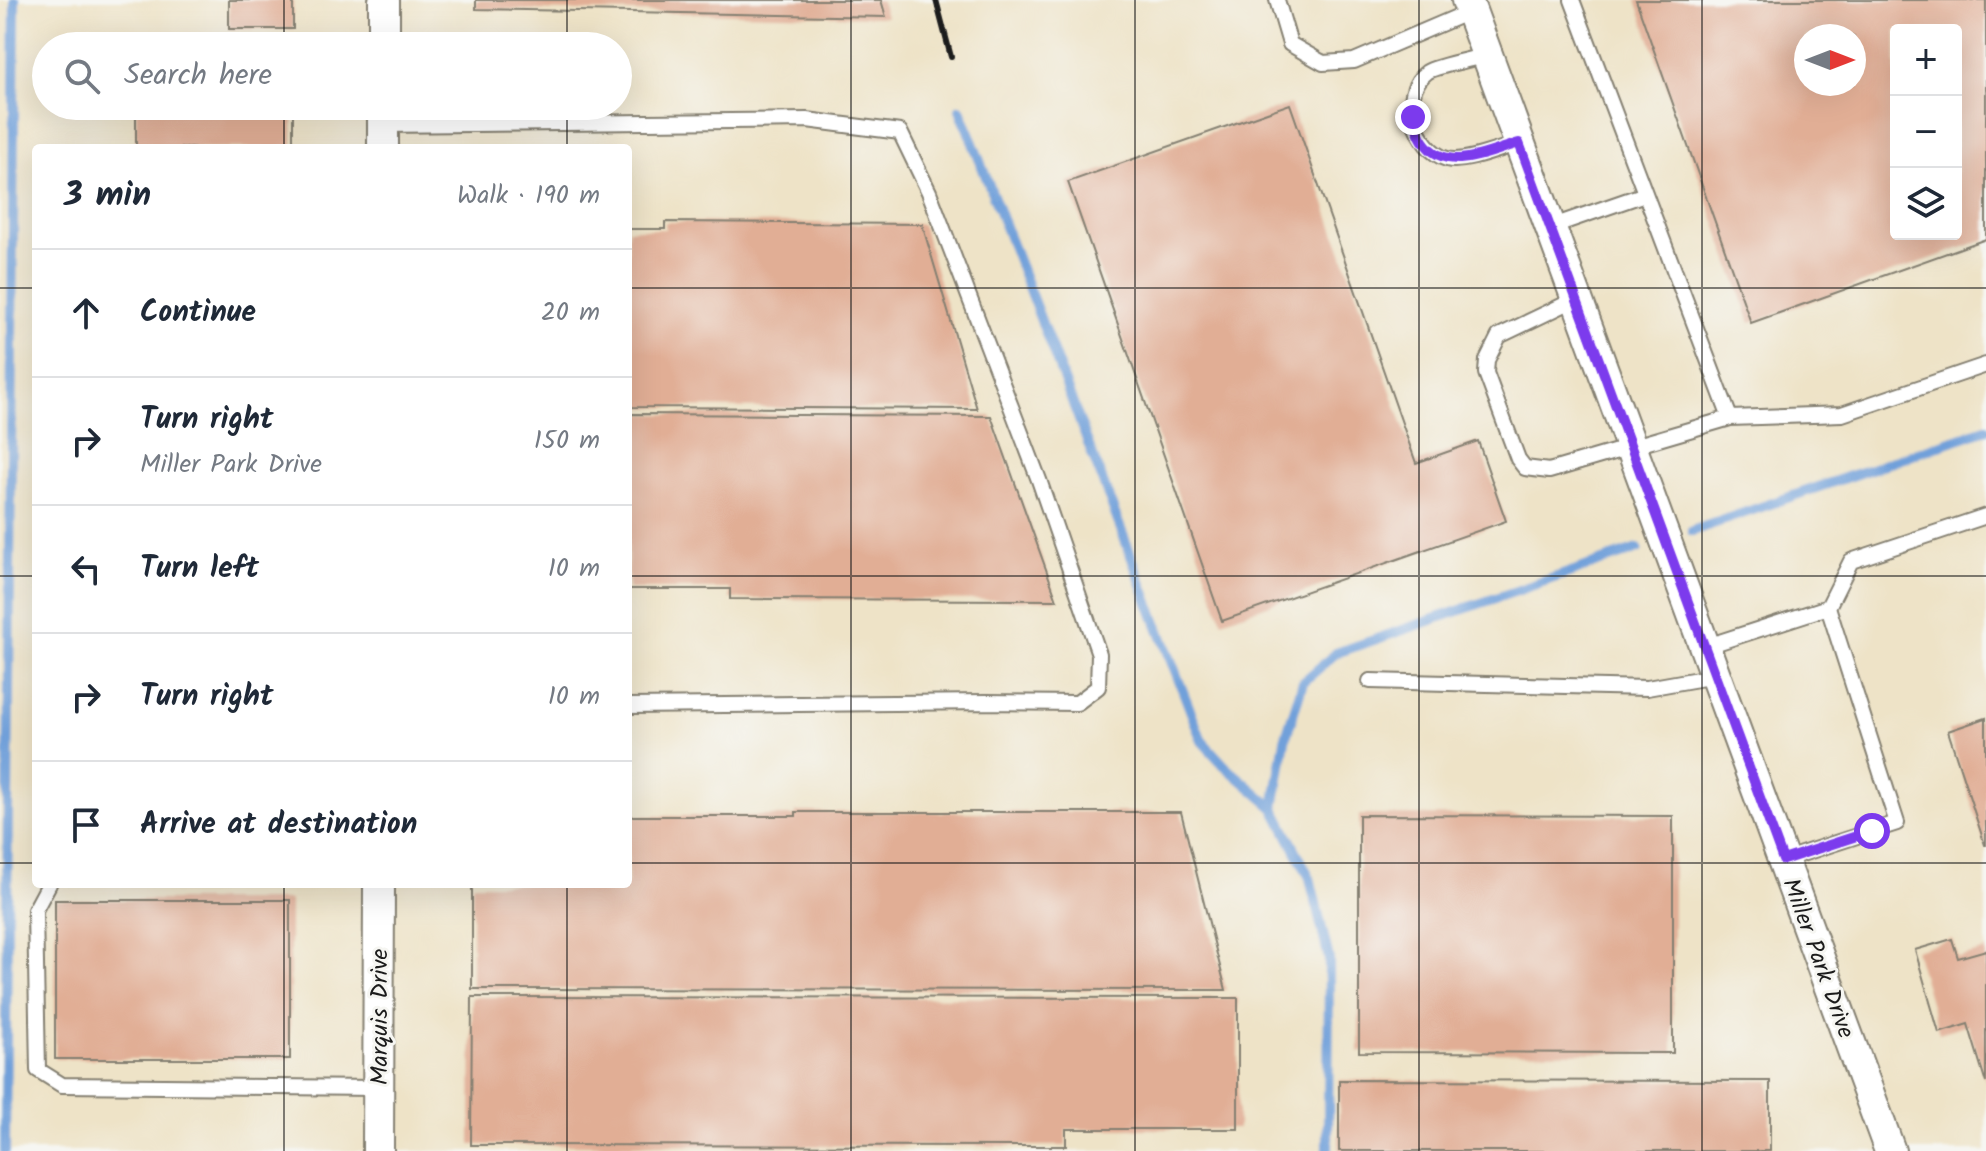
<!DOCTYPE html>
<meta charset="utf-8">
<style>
:root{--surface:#fff;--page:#f6f6f7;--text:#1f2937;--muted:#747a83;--line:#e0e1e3}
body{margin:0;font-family:Kalam,sans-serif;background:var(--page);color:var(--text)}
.controls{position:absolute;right:24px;top:24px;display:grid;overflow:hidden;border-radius:8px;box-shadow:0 8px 32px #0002}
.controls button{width:72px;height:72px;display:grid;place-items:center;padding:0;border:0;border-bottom:2px solid var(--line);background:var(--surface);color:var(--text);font:40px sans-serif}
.compass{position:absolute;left:1794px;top:24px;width:72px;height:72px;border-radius:50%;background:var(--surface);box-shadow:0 8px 32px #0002;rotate:90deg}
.stop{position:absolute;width:24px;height:24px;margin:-18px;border:6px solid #7c3aed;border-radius:50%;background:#fff}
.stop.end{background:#7c3aed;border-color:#fff;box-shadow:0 2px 8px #0008}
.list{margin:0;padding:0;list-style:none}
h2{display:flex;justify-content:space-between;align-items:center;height:104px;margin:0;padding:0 32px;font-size:34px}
h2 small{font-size:26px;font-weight:400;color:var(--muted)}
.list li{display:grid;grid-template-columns:52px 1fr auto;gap:24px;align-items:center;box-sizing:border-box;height:128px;padding:0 32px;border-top:2px solid var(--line)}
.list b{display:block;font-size:30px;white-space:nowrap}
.list p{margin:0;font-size:26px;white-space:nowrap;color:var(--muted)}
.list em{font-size:26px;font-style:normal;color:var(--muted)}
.icon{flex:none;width:44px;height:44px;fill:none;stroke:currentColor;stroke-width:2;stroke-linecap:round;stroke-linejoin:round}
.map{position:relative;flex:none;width:1986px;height:1151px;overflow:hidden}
.search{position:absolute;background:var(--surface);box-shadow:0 8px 32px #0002;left:32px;top:32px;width:600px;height:88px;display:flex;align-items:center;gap:20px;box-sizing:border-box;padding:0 28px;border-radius:44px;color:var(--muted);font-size:30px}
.panel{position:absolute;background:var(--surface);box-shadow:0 8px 32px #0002;left:32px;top:144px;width:600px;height:744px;border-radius:8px}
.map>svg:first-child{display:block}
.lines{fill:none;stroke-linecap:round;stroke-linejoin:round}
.stream{stroke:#71a0da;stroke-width:10}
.building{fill:#e1ae95;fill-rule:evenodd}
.service-casing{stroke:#858072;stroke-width:18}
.minor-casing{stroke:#858072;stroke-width:34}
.service{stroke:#fff;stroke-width:14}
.minor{stroke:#fff;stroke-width:30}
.rail{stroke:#1c1c1c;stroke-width:6}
.route{stroke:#7c3aed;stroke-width:10}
.grid{fill:none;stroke:#1c1c1c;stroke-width:2;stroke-opacity:0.55}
.labels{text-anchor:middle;stroke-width:6;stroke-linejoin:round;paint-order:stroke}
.street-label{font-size:24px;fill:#1c1c1c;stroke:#f6f6f2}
</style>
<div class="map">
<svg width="1986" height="1151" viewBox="0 0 1986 1151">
<rect width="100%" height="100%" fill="#f6f6f2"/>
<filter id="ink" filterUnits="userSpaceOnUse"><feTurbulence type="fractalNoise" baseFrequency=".0125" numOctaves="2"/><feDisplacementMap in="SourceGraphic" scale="16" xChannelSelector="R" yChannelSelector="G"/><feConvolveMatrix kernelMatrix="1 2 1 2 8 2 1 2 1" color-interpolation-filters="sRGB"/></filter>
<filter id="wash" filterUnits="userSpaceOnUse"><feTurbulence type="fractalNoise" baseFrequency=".006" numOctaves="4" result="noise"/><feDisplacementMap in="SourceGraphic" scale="32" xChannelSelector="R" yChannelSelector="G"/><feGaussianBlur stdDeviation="1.8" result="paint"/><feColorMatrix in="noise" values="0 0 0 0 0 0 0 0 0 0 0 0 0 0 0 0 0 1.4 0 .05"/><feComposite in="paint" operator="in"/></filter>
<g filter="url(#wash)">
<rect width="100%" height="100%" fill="#eee3c7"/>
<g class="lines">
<!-- stream -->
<path class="stream" d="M 960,109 L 1202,741 L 1224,765 L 1274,808
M 1692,531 L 1986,429
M 5,1151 L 15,0
M 1328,1151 L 1329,959 L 1310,878 L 1274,808 L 1285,740 L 1303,682 L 1336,653 L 1638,549"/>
</g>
<g id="blocks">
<!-- building -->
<path class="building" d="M 229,0 L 293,0 L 293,29 L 229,29 Z
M 476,0 L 881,0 L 886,17 L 476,9 Z
M 1636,0 L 1986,0 L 1986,239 L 1751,323 ZM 1896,30 L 1956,30 L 1956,234 L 1896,234 ZM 1806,36 L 1854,36 L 1854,84 L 1806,84 Z
M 1290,104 L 1416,463 L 1478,441 L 1506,521 L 1222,621 L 1068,182 Z
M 136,106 L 293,106 L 293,148 L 136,148 Z
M 665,222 L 922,224 L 977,409 L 628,407 L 628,229 L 665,229 Z
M 628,414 L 991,416 L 1057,600 L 730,599 L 730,589 L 628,589 Z
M 1986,718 L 1986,845 L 1985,845 L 1948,731 Z
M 796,812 L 1181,812 L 1226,990 L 472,989 L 472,884 L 628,884 L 628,816 L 796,816 Z
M 1359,815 L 1673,816 L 1673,1053 L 1359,1052 Z
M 55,900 L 290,900 L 290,1059 L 55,1059 Z
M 1952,939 L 1958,958 L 1986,950 L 1986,1083 L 1968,1024 L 1939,1033 L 1915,950 Z
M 472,997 L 1238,998 L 1238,1129 L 1066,1129 L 1066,1146 L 471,1145 Z
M 1339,1080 L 1770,1081 L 1770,1151 L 1339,1151 Z"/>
</g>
</g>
<g filter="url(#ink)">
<use href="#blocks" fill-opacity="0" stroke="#858072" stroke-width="2"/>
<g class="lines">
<defs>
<path id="service" d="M 1277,0 L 1290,44 L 1323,63 L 1354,61 L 1471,11
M 1572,0 L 1730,418 L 1549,471 L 1525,468 L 1518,459 L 1486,373 L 1487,360 L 1499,336 L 1576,299
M 1487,55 C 1474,59 1436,66 1427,72 C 1397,94 1416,150 1447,159 C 1464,164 1502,148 1519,143
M 383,125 L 807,120 L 900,132 L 929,192 L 1039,480 L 1099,654 L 1098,687 L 1077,703 L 987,702 L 628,706
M 1550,227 L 1645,194
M 1730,418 L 1842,414 L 1986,365
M 1704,647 L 1828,607 L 1851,561 L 1986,516
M 1370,681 L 1647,688 L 1715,676
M 1783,860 L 1897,823 L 1828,607
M 49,884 L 35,910 L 38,1070 L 62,1085 L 378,1088"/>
<path id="minor" d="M 1467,0 L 1890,1151
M 384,46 L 384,0
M 383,148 L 383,106
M 378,1151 L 379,884"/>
</defs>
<!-- service casing -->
<use href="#service" class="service-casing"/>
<!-- minor casing -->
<use href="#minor" class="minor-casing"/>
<!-- service -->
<use href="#service" class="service"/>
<!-- minor -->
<use href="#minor" class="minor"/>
<!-- rail -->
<path class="rail" d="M 936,0 L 951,57"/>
</g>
</g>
<g class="lines" filter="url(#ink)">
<!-- route -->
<path class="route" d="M 1413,117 C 1416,125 1418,134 1423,141 C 1446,175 1489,152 1519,143 L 1783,860 L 1872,831"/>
</g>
<!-- grid -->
<path class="grid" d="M 284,0 L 284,46M 567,0 L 567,46M 851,0 L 851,1151M 1135,0 L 1135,1151M 1419,0 L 1419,1151M 1702,0 L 1702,1151M 284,106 L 284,148M 567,106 L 567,148M 0,288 L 36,288M 628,288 L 1986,288M 0,576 L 36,576M 628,576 L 1986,576M 0,863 L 36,863M 628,863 L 1986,863M 284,884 L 284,1151M 567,884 L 567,1151"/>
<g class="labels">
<!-- street labels -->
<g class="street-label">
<text transform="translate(1819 958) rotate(70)" y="8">Miller Park Drive</text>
<text transform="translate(379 1017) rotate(-90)" y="8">Marquis Drive</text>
</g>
</g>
</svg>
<div class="controls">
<button>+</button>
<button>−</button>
<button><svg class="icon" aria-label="layers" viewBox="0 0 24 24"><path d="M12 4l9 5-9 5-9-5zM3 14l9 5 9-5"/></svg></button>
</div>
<svg class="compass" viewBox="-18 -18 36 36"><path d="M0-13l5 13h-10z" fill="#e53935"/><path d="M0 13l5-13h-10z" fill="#747a83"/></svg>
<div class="stop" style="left:1872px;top:831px"></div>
<div class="stop end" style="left:1413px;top:117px"></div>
<div class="search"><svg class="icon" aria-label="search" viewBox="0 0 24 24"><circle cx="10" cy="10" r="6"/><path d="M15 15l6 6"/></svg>Search here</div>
<section class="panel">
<h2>3 min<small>Walk · 190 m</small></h2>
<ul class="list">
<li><svg class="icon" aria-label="ahead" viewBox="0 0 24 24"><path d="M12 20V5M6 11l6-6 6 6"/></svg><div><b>Continue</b></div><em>20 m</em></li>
<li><svg class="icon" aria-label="right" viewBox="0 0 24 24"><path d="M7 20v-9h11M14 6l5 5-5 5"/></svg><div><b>Turn right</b><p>Miller Park Drive</p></div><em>150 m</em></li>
<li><svg class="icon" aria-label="left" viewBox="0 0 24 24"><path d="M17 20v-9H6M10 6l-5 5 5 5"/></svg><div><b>Turn left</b></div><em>10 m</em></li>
<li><svg class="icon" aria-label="right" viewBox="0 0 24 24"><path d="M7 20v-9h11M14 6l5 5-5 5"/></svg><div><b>Turn right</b></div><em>10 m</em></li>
<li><svg class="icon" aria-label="arrive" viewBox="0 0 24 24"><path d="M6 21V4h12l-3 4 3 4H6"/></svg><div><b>Arrive at destination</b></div></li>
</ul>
</section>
</div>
